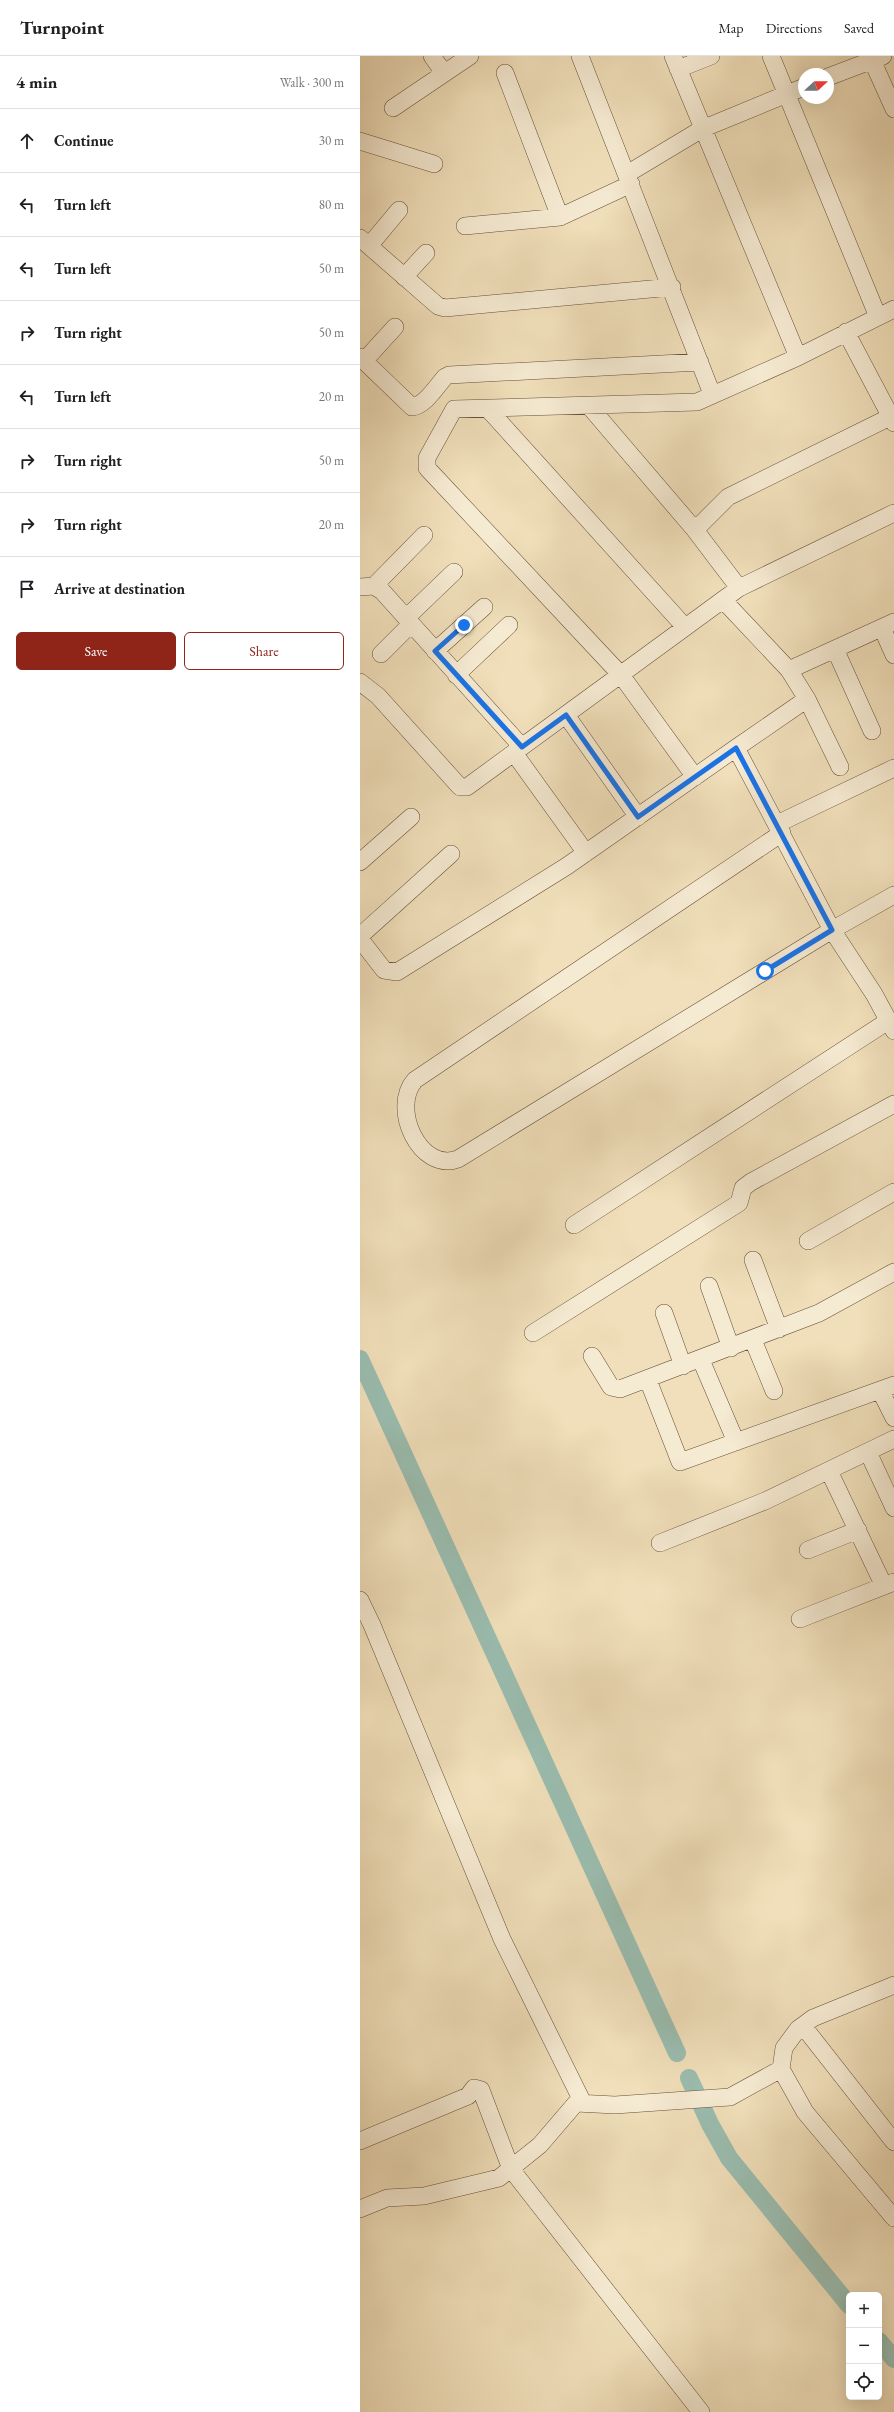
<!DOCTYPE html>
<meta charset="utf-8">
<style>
:root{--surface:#fff;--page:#f2f2f2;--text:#202124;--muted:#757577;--line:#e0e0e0;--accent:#8f2418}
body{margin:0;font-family:"EB Garamond",serif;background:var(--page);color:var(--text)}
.controls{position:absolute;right:12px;bottom:12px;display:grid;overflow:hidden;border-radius:6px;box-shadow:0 4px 16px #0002}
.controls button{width:36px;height:36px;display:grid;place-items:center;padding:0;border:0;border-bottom:1px solid var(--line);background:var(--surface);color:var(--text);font:20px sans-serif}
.compass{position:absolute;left:438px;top:12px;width:36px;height:36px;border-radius:50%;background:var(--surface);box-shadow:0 4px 16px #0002;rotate:68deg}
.stop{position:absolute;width:12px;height:12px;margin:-9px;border:3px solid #1a73e8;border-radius:50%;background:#fff}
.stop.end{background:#1a73e8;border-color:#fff;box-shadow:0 1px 4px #0008}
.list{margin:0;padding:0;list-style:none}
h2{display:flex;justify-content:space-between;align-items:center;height:52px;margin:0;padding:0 16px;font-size:17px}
h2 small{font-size:13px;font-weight:400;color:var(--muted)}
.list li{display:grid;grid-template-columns:26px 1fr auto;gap:12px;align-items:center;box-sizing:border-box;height:64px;padding:0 16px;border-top:1px solid var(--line)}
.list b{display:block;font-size:15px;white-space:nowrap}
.list em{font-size:13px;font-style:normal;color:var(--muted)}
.actions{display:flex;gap:8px;padding:12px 16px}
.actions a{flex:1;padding:9px 0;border:1px solid var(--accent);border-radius:6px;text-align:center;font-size:14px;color:var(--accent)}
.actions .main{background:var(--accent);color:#fff}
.icon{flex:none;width:22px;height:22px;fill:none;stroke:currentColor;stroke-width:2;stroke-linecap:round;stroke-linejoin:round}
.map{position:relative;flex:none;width:534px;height:2356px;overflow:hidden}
header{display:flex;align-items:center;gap:24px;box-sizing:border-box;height:56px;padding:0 20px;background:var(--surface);border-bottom:1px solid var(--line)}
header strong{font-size:19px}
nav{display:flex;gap:22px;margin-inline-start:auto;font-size:14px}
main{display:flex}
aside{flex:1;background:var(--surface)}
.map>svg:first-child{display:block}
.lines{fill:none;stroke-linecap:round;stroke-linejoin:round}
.canal{stroke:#9abdb0;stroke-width:18}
.minor-casing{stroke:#675038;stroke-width:18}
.minor{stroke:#f5ead2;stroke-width:17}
.route{stroke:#1a73e8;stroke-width:5}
</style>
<header>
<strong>Turnpoint</strong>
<nav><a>Map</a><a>Directions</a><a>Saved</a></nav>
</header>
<main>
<aside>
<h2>4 min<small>Walk · 300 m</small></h2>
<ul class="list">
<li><svg class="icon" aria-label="ahead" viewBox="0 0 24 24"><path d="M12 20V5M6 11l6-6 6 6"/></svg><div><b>Continue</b></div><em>30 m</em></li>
<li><svg class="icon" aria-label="left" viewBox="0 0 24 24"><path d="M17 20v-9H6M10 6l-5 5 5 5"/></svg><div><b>Turn left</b></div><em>80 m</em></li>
<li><svg class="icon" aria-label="left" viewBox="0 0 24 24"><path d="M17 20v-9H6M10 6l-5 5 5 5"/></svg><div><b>Turn left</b></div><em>50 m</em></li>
<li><svg class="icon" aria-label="right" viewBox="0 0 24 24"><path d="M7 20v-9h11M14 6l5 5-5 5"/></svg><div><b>Turn right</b></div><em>50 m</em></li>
<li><svg class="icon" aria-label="left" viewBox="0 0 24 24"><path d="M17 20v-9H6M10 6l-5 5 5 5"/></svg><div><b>Turn left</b></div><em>20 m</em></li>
<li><svg class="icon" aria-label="right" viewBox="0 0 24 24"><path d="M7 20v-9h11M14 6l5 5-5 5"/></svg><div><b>Turn right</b></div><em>50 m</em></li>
<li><svg class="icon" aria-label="right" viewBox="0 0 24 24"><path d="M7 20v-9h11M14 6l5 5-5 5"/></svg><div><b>Turn right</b></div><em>20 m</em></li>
<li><svg class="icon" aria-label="arrive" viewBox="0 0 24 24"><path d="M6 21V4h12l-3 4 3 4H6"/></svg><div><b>Arrive at destination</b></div></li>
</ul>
<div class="actions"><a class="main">Save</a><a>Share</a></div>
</aside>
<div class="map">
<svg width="534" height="2356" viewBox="0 0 534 2356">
<rect width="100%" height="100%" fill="#f0dfba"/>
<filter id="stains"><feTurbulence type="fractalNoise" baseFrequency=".005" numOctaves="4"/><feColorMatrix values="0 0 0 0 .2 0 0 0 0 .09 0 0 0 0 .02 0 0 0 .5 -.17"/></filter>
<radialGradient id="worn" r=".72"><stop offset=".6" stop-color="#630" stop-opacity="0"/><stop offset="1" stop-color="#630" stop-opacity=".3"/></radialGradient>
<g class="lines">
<!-- canal -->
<path class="canal" d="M 0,1303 L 317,1997
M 329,2022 L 350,2068 L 369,2102 L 489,2249
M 519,2285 L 534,2303"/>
<defs>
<path id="minor" d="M 72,0 L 84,17
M 220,0 L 352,338
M 313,0 L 438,301
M 411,0 L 518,261
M 512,4 L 534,53
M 318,13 L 351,0
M 468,21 L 523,0
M 33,52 L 110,0
M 0,85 L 74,108
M 267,118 L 342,73 L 444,31
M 200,161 L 271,128
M 105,170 L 200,161 L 145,17
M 0,182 L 78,250 L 85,252 L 312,231
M 9,190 L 39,154
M 44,221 L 66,197
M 486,276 L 534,367
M 0,301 L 52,351 C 65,350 76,331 85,321 L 89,319 L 340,306
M 4,305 L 35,271
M 229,350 L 335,474 L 379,532
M 128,353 L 325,571
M 335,474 L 368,441 L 534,359
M 14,530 L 64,479
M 0,531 L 14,530 L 22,535 L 162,691
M 363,544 L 429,614 L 447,643 L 480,711
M 46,562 L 94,516
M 522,572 L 534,599
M 475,593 L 512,675
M 75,595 L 124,551
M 21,598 L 51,568
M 429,614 L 534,566
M 96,619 L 149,569
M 0,626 L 18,640 L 100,731 L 107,731 L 379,532 L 534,457
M 206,659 L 278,761
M 376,692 L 447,643
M 154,697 L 226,797
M 335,721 L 261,619 L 67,412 L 67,402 L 94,353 L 337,346 L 438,301 L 534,253
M 417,768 L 534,712
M 422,777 L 55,1024 C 30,1052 60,1117 98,1103 L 472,874 L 514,938 L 534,975
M 0,806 L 51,761
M 0,880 L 91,798
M 0,883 L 24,914 L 37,916 L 207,810 L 376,692 L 472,874 L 534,839
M 214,1169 L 528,965
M 448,1185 L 534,1136
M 393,1204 L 419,1273
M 349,1230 L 371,1292
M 304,1257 L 323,1310
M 173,1277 L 379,1147 L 383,1132 L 391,1126 L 534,1048
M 393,1284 L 414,1335
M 232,1300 L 251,1331 L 260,1333 L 459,1257 L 534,1216
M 341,1304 L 376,1386
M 288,1324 L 320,1406 L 534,1329
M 520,1334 L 534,1362
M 508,1396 L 534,1452
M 469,1415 L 524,1530
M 300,1487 L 405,1445 L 534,1383
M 448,1494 L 498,1474
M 0,1544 L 12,1569 L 142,1883 L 223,2047
M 440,1563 L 534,1526
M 534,1929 L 453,1962 L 438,1973 L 424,1992 L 421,2013 L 445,2056 L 534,2162
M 443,1970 L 534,2086
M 0,2085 L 108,2040 L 114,2032 L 121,2034 L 151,2113 L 341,2356
M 0,2153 L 27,2142 L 64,2140 L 139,2122 L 180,2089 L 216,2047 L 255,2049 L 370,2041 L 421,2013"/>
</defs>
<!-- minor casing -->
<use href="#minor" class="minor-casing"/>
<!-- minor -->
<use href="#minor" class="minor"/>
</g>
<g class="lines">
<!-- route -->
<path class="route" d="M 104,569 L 75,595 L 162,691 L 206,659 L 278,761 L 376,692 L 472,874 L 405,915"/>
</g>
<rect width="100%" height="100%" filter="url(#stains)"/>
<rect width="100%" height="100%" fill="url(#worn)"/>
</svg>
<div class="controls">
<button>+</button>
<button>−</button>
<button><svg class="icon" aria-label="locate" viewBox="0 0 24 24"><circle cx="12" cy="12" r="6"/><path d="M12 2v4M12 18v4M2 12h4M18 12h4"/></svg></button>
</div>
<svg class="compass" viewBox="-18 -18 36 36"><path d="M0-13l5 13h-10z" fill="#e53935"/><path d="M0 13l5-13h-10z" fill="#757577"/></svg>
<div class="stop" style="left:405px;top:915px"></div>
<div class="stop end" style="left:104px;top:569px"></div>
</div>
</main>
